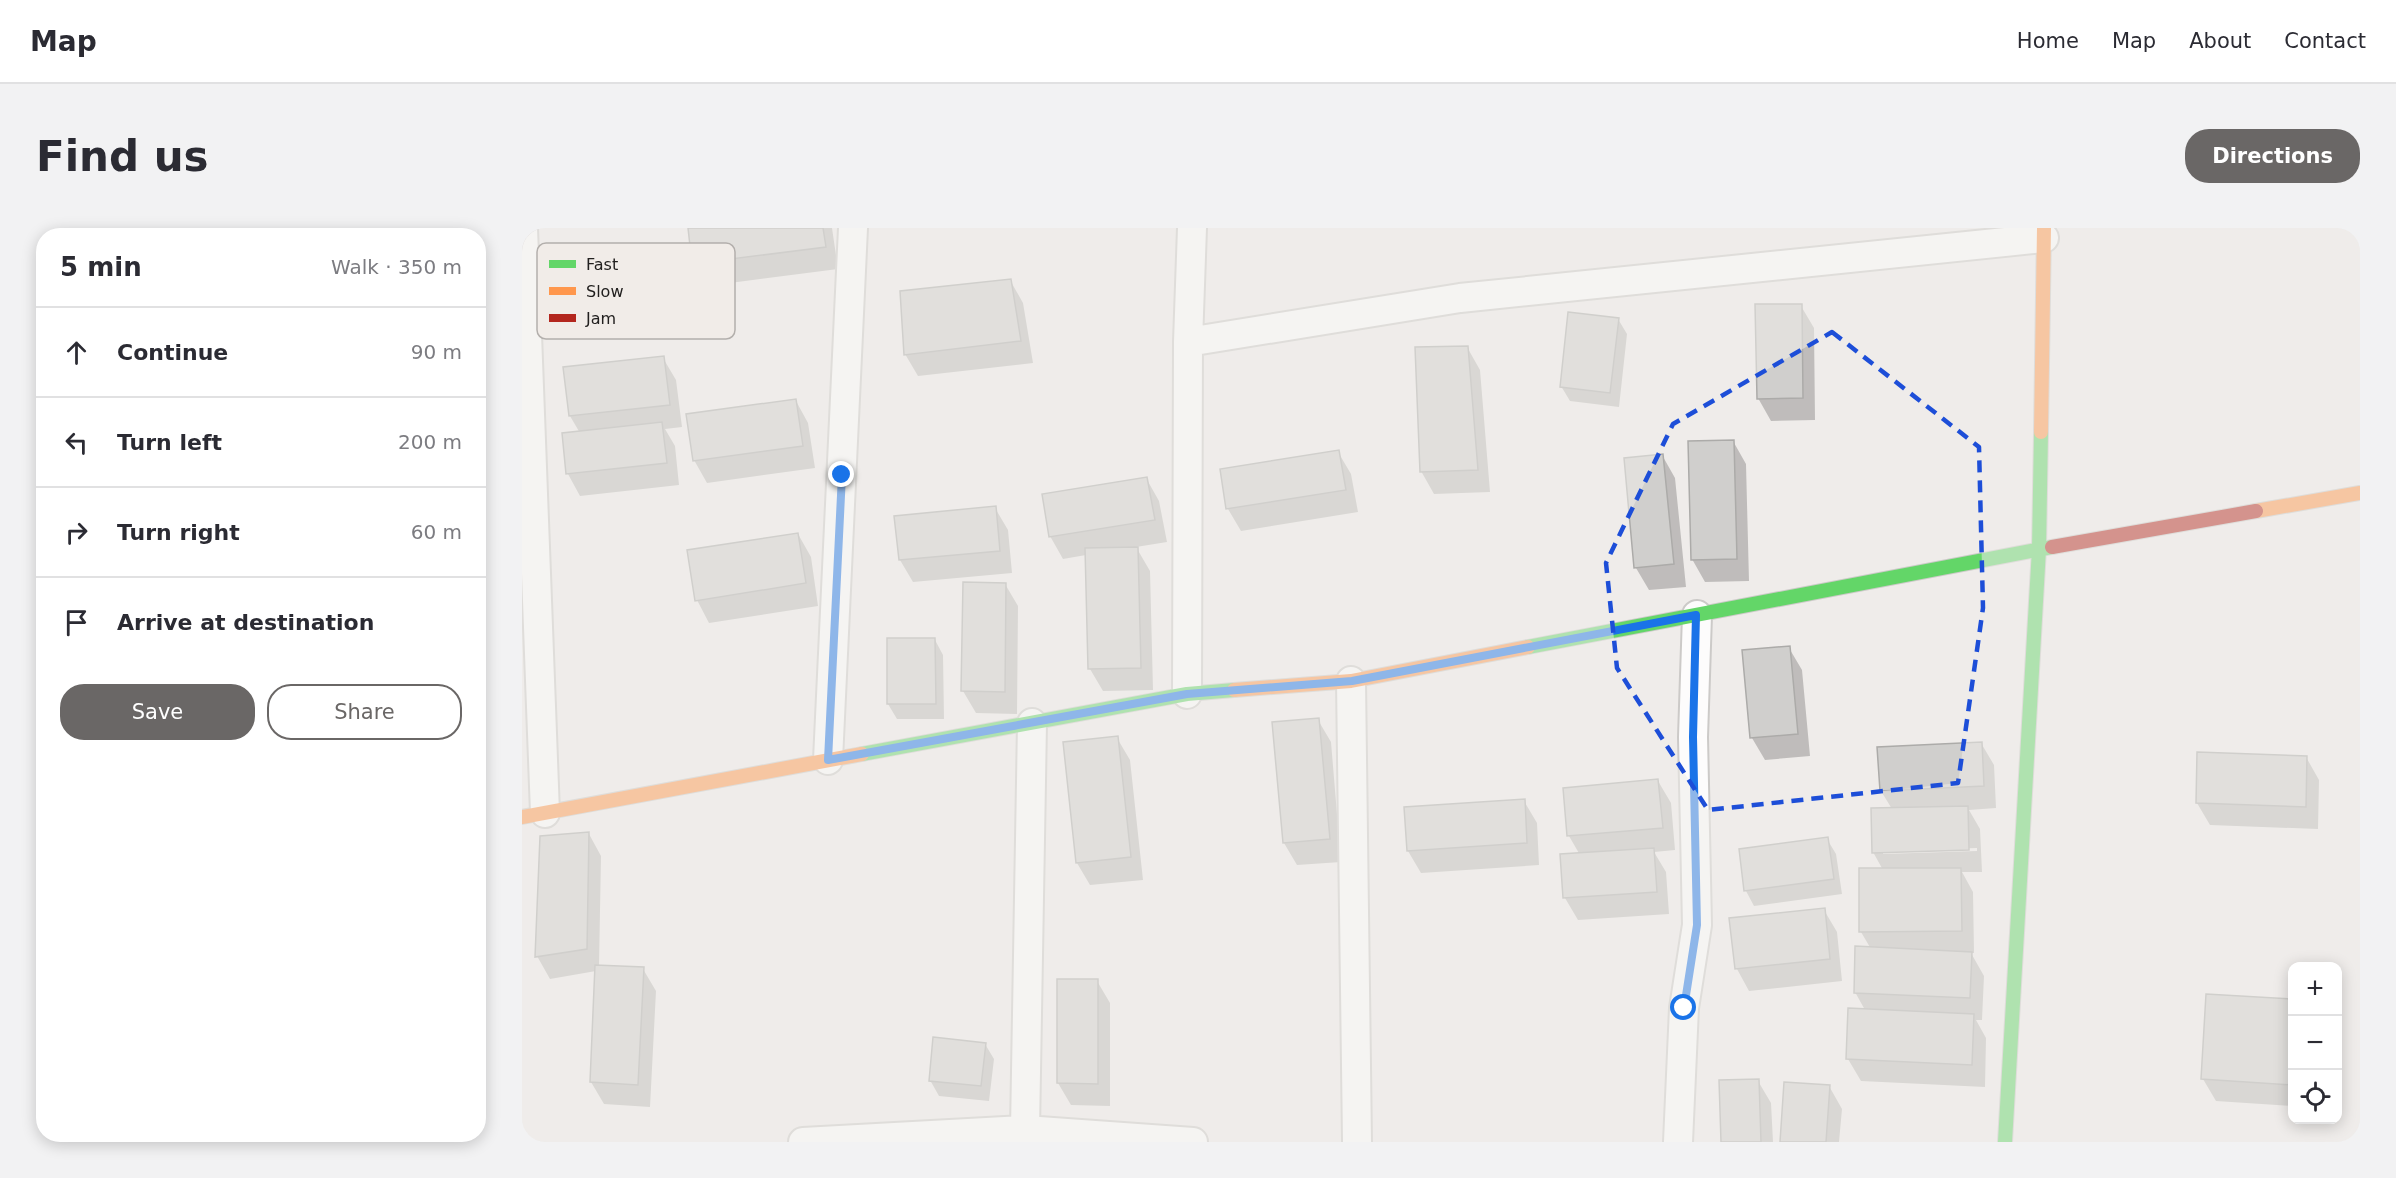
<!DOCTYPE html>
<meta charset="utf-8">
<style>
:root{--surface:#fff;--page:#f2f2f3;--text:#2b2b33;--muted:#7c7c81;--line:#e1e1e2;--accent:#6a6766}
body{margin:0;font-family:"DejaVu Sans",sans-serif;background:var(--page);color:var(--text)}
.controls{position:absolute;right:18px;bottom:18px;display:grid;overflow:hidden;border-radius:12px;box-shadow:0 3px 15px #0003}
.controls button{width:54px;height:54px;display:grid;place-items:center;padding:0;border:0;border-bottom:2px solid var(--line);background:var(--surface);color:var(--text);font:30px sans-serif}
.stop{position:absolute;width:18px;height:18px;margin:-14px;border:4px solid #1a73e8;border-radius:50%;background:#fff}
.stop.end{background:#1a73e8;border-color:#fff;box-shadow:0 2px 6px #0008}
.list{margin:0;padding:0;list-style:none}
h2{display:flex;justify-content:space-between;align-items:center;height:78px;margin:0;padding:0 24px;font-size:26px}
h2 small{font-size:20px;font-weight:400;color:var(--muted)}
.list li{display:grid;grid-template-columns:39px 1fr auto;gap:18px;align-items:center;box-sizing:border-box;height:90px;padding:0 24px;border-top:2px solid var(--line)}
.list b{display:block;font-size:22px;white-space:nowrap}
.list em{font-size:20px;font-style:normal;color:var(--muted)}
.actions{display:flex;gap:12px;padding:18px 24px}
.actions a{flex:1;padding:14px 0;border:2px solid var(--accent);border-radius:24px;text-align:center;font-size:21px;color:var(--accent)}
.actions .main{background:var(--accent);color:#fff}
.icon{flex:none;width:33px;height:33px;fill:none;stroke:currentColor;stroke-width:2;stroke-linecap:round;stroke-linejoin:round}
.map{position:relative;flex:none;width:1838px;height:914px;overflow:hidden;border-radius:24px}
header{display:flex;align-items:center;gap:36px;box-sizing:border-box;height:84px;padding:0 30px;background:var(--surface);border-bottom:2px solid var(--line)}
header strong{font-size:28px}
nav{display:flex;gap:33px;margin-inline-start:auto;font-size:21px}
.intro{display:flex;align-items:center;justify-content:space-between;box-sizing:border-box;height:144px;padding:0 36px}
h1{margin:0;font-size:42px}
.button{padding:15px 27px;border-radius:24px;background:var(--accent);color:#fff;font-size:21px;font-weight:700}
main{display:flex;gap:36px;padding:0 36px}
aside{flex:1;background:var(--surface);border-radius:24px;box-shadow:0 3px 15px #0003}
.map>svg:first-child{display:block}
.shadow{fill:#0003;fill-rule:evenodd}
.building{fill:#d0cfcd;stroke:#acaba9;stroke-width:1.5}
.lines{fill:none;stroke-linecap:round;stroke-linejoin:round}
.street-casing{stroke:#cccac8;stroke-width:32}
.fast-casing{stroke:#cccac8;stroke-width:16}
.slow-casing{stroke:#cccac8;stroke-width:16}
.jam-casing{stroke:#cccac8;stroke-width:16}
.street{stroke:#fdfcfc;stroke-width:28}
.fast{stroke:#63d668;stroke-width:14}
.slow{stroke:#ff974d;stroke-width:14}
.jam{stroke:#b3261e;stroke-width:14}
.route{stroke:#1a73e8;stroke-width:8}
.marked{fill:none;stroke:#1d4ed8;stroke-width:4.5;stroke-dasharray:12 8;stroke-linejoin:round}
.key{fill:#f1ece8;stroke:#b3afac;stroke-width:1.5}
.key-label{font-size:16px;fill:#22201f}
</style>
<header>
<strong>Map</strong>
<nav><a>Home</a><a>Map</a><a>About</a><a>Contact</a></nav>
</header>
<div class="intro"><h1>Find us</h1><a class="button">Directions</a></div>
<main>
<aside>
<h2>5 min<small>Walk · 350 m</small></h2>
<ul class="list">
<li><svg class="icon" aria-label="ahead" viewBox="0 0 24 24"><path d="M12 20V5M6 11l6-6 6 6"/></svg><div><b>Continue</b></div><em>90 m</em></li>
<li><svg class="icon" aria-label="left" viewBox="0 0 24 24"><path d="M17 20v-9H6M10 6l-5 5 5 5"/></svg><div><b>Turn left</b></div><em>200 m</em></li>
<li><svg class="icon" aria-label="right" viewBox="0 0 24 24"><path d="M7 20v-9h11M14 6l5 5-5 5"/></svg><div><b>Turn right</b></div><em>60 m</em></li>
<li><svg class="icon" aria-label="arrive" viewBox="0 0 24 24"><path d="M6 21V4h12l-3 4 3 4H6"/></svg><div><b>Arrive at destination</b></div></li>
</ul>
<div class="actions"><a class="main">Save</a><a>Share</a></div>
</aside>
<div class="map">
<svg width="1838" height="914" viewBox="0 0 1838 914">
<rect width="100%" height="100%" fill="#efecea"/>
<!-- shadow -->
<path class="shadow" d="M 167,0 L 310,0 L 316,41 L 185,58 L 172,35 Z
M 488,52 L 501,75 L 511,135 L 396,148 L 383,126 Z
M 1279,78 L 1292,100 L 1293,192 L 1249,193 L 1236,170 Z
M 1096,91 L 1105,106 L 1097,179 L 1048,173 L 1039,158 Z
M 945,119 L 958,142 L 968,264 L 912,266 L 899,243 Z
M 141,130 L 154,152 L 160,199 L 143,201 L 153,218 L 157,257 L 58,268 L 46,246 L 58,205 L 48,188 Z
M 274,173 L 286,195 L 293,240 L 185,255 L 172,232 Z
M 1211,213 L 1224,236 L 1227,353 L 1183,354 L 1170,331 Z
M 816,224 L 829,246 L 836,284 L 719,303 L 706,281 L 699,242 Z
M 1140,227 L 1153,250 L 1164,359 L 1127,362 L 1114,340 Z
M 624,250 L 637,273 L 645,314 L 614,319 L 628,343 L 631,462 L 581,463 L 568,441 L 564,327 L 541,331 L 528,308 Z
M 473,280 L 486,302 L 490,345 L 391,354 L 378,332 L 374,289 Z
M 276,306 L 289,329 L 296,378 L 187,395 L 175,372 Z
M 483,356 L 496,378 L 495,486 L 454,485 L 441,463 Z
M 366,411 L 413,412 L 421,427 L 422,491 L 375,491 L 366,476 Z
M 1267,420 L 1280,442 L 1288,528 L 1243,532 L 1230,510 Z
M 796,492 L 809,514 L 819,634 L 775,637 L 762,615 Z
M 595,510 L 608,532 L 621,652 L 568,657 L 555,635 Z
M 1459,515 L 1472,537 L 1474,580 L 1447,582 L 1458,601 L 1460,644 L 1440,644 L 1451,664 L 1452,725 L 1449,725 L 1462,748 L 1460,792 L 1454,792 L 1464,810 L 1463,859 L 1339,853 L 1326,831 L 1343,782 L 1333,764 L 1349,721 L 1339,704 L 1361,642 L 1351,624 L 1370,581 L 1359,563 ZM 1455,620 L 1455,623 L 1361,626 L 1361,623 Z
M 1784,529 L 1797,552 L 1796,601 L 1688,597 L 1675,575 Z
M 1136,553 L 1149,575 L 1153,622 L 1132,624 L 1144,644 L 1147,686 L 1056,692 L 1043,670 L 1040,628 L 1058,627 L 1047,608 Z
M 1002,573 L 1015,595 L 1017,637 L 899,645 L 886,623 Z
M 67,606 L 79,628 L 77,738 L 121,741 L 134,763 L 128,879 L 82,876 L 69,854 L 74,743 L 28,751 L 15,728 Z
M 1305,611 L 1314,626 L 1320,666 L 1232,678 L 1224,663 L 1218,622 Z
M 1302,682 L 1315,704 L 1320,753 L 1227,763 L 1215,741 Z
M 575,753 L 588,775 L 588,878 L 549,877 L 536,855 Z
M 1686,768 L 1770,773 L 1770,878 L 1694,873 L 1681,851 Z
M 463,816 L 472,831 L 467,873 L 417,868 L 408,852 Z
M 1236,853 L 1249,875 L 1251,914 L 1200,914 Z
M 1307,858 L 1320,881 L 1317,914 L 1260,914 Z"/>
<!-- building -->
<path class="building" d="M 166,0 L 301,0 L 304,19 L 170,36 Z
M 489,51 L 499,113 L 382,127 L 378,63 Z
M 1233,76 L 1280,76 L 1281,170 L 1235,171 Z
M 1046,84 L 1097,90 L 1088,165 L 1038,159 Z
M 946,118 L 956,242 L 898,244 L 893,119 Z
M 142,128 L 148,177 L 47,188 L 41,139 Z
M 274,171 L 281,218 L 171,233 L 164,186 Z
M 140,194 L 145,235 L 44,246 L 40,205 Z
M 1212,212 L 1215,331 L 1169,332 L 1166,213 Z
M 817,222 L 824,262 L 704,281 L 698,241 Z
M 1141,226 L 1152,336 L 1112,340 L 1102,230 Z
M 625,249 L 633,292 L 527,309 L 520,266 Z
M 474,278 L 478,323 L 377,332 L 372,288 Z
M 276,305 L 284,355 L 173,373 L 165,322 Z
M 616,319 L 619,440 L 566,441 L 563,320 Z
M 441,354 L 484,355 L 483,464 L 439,463 Z
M 365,410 L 413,410 L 414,476 L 365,476 Z
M 1268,418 L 1276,506 L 1228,510 L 1220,422 Z
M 797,490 L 808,611 L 761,615 L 750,494 Z
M 596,508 L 609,629 L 554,635 L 541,514 Z
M 1460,514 L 1462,558 L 1358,563 L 1355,519 Z
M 1675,524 L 1785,528 L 1784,579 L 1674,575 Z
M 1136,551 L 1141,600 L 1045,608 L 1041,560 Z
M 1003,571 L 1005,615 L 885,623 L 882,579 Z
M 1446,578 L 1447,622 L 1350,625 L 1349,580 Z
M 67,604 L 65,721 L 13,729 L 18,608 Z
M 1306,609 L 1312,651 L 1222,663 L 1217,621 Z
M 1132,620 L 1135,664 L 1041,670 L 1038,626 Z
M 1337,640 L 1439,640 L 1440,703 L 1337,704 Z
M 1303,680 L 1308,731 L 1213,741 L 1207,690 Z
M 1333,718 L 1450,724 L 1448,770 L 1332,765 Z
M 73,737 L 122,739 L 116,857 L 68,854 Z
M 535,751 L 576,751 L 576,856 L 535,855 Z
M 1684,766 L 1770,771 L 1770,857 L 1679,851 Z
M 1326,780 L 1452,786 L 1450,837 L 1324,831 Z
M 411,809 L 464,815 L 459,858 L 407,853 Z
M 1237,851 L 1239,914 L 1199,914 L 1197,852 Z
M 1262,854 L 1308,857 L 1304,914 L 1258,914 Z"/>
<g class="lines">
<defs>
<path id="street" d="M 1,0 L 23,585
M 666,114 L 938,70 L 1522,10
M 829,453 L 835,914
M 665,466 L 666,114 L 670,0
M 306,532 L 331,0
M 503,902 L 510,495
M 281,914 L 503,902 L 671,914
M 1156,914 L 1162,780 L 1175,697 L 1171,509 L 1175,387"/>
<path id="fast" d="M 1006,419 L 1530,319
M 340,526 L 665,466 L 712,462
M 1483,914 L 1517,321 L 1519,204"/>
<path id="slow" d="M 1519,204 L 1522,0
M 1734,283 L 1838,265
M 712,462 L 829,453 L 1006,419
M 0,589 L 340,526"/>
<path id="jam" d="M 1530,319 L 1734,283"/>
</defs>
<!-- street casing -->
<use href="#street" class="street-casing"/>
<!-- fast casing -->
<use href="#fast" class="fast-casing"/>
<!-- slow casing -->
<use href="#slow" class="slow-casing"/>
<!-- jam casing -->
<use href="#jam" class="jam-casing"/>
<!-- street -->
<use href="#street" class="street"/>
<!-- fast -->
<use href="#fast" class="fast"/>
<!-- slow -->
<use href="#slow" class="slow"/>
<!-- jam -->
<use href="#jam" class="jam"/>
</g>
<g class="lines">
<!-- route -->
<path class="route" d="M 320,247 L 306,532 L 665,466 L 830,453 L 1174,387 L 1171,509 L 1175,697 L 1162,780"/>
</g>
<!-- marked area -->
<path d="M0 0H1838V914H0ZM 1310,104 L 1457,219 L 1461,380 L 1436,555 L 1186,582 L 1095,440 L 1084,335 L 1151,196 Z" fill="#efecea" fill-opacity=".55" fill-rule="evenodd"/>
<path class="marked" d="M 1310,104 L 1457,219 L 1461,380 L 1436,555 L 1186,582 L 1095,440 L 1084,335 L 1151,196 Z"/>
<!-- legend -->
<rect x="15" y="15" width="198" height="96" rx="9" class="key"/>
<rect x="27" y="32" width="27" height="8" fill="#63d668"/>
<rect x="27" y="59" width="27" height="8" fill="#ff974d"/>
<rect x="27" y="86" width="27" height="8" fill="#b3261e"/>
<g class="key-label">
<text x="64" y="42">Fast</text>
<text x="64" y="69">Slow</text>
<text x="64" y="96">Jam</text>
</g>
</svg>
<div class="controls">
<button>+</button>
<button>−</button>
<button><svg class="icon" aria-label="locate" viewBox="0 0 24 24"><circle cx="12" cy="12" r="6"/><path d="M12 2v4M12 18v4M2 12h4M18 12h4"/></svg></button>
</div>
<div class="stop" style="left:1162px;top:780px"></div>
<div class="stop end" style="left:320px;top:247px"></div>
</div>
</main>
